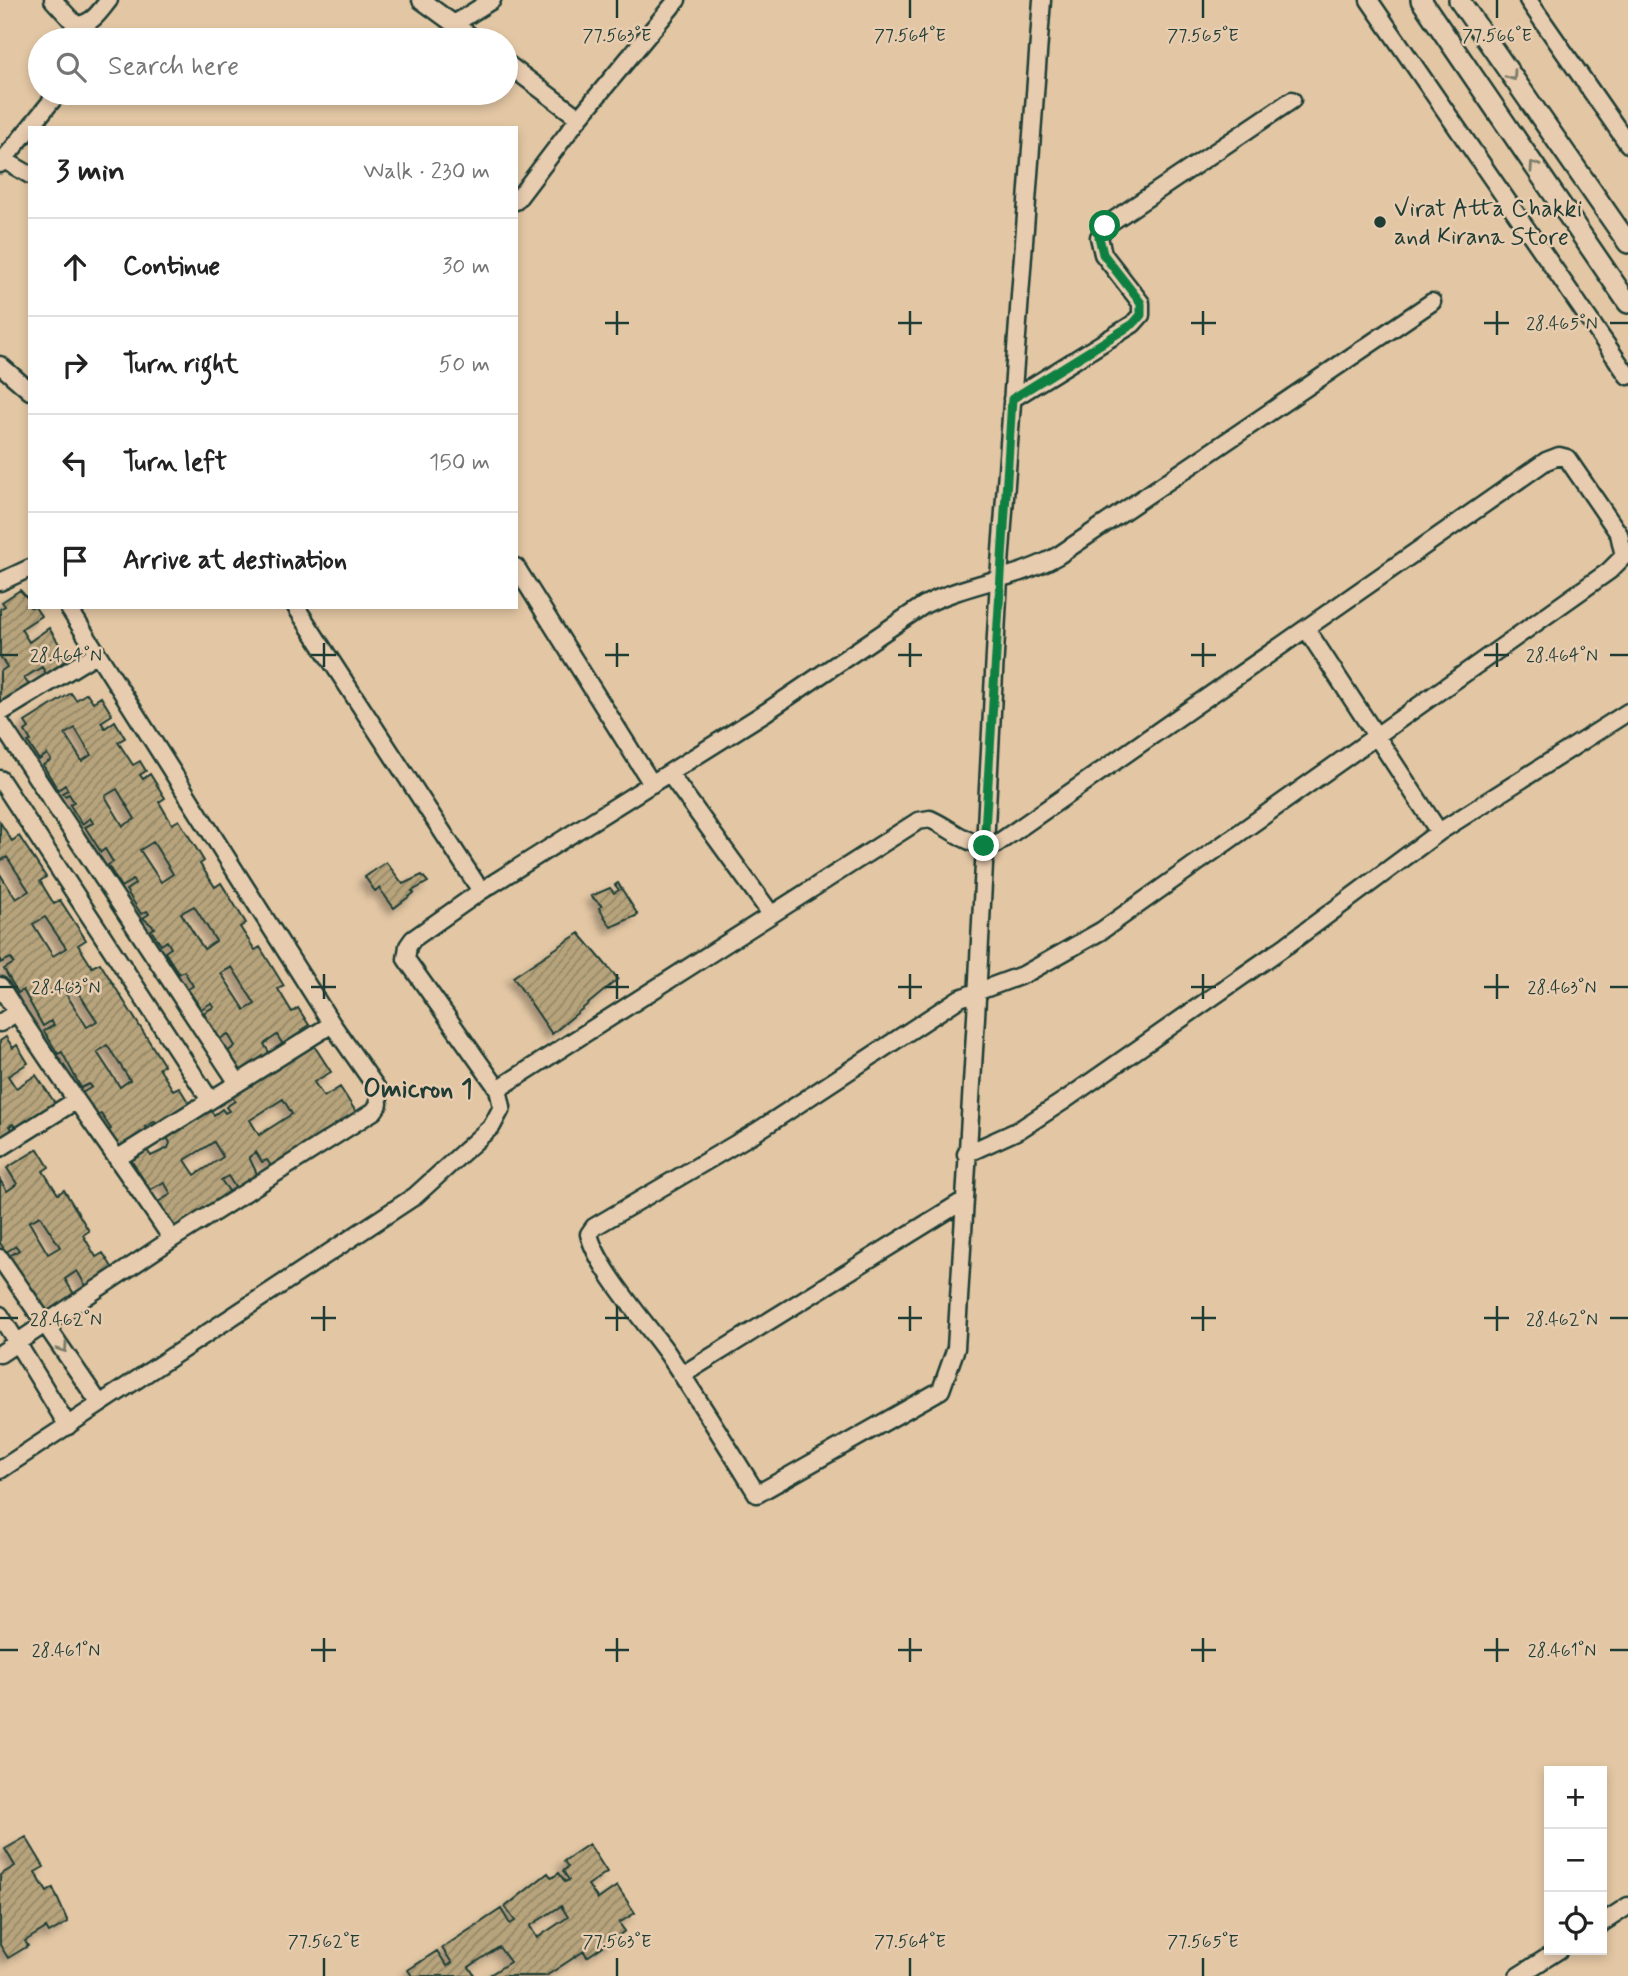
<!DOCTYPE html>
<meta charset="utf-8">
<style>
:root{--surface:#fff;--page:#f6f6f6;--text:#222;--muted:#767676;--line:#e0e0e0}
body{margin:0;font-family:Mynerve,sans-serif;background:var(--page);color:var(--text)}
.controls{position:absolute;right:21px;bottom:21px;display:grid;overflow:hidden;border-radius:0px;box-shadow:0 4px 10px #0003}
.controls button{width:63px;height:63px;display:grid;place-items:center;padding:0;border:0;border-bottom:2px solid var(--line);background:var(--surface);color:var(--text);font:35px sans-serif}
.stop{position:absolute;width:21px;height:21px;margin:-16px;border:5px solid #0b8043;border-radius:50%;background:#fff}
.stop.end{background:#0b8043;border-color:#fff;box-shadow:0 2px 7px #0008}
.list{margin:0;padding:0;list-style:none}
h2{display:flex;justify-content:space-between;align-items:center;height:91px;margin:0;padding:0 28px;font-size:30px}
h2 small{font-size:23px;font-weight:400;color:var(--muted)}
.list li{display:grid;grid-template-columns:46px 1fr auto;gap:21px;align-items:center;box-sizing:border-box;height:98px;padding:0 28px;border-top:2px solid var(--line)}
.list b{display:block;font-size:26px;white-space:nowrap}
.list em{font-size:23px;font-style:normal;color:var(--muted)}
.icon{flex:none;width:38px;height:38px;fill:none;stroke:currentColor;stroke-width:2;stroke-linecap:round;stroke-linejoin:round}
.map{position:relative;flex:none;width:1628px;height:1976px;overflow:hidden}
.search{position:absolute;background:var(--surface);box-shadow:0 4px 10px #0003;left:28px;top:28px;width:490px;height:77px;display:flex;align-items:center;gap:18px;box-sizing:border-box;padding:0 24px;border-radius:38px;color:var(--muted);font-size:26px}
.panel{position:absolute;background:var(--surface);box-shadow:0 4px 10px #0003;left:28px;top:126px;width:490px;height:483px;border-radius:0px}
.map>svg:first-child{display:block}
.building{fill:url(#building-hatch);stroke:#1f3d34;stroke-width:2;fill-rule:evenodd;filter:url(#shadow)}
.lines{fill:none;stroke-linecap:round;stroke-linejoin:round}
.minor-casing{stroke:#1f3d34;stroke-width:21}
.tertiary-casing{stroke:#1f3d34;stroke-width:24}
.minor{stroke:#e8ccaf;stroke-width:16}
.tertiary{stroke:#e8ccaf;stroke-width:19}
.oneway{stroke:#797d6b}
.route{stroke:#0b8043;stroke-width:9}
.ticks{fill:none;stroke:#1f3d34;stroke-width:2.5}
.poi-dot{fill:#1f3d34;stroke:#e8ccaf;stroke-width:2.5}
.labels{text-anchor:middle;stroke-width:5;stroke-linejoin:round;paint-order:stroke}
.poi-label{font-size:24px;fill:#1f3d34;stroke:#e8ccaf;text-anchor:start}
.neighbourhood-label{font-size:26px;font-weight:bold;fill:#1f3d34;stroke:#e8ccaf}
.ticks-label{font-size:18px;text-anchor:middle;fill:#1f3d34;stroke:#e8ccaf;stroke-width:5;stroke-linejoin:round;paint-order:stroke}
</style>
<div class="map">
<svg width="1628" height="1976" viewBox="0 0 1628 1976">
<defs>
<pattern id="building-hatch" width="6" height="6" patternUnits="userSpaceOnUse" patternTransform="scale(1.75)"><rect width="6" height="6" fill="#b7a47c"/><path d="M-1 1l2-2M0 6l6-6M5 7l2-2" fill="none" stroke="#948766"/></pattern>
<filter id="shadow"><feDropShadow dx="-6" dy="6" stdDeviation="3.5" flood-color="#0004"/></filter>
</defs>
<rect width="100%" height="100%" fill="#e3c7a4"/>
<filter id="ink" filterUnits="userSpaceOnUse"><feTurbulence type="fractalNoise" baseFrequency=".0143" numOctaves="2"/><feDisplacementMap in="SourceGraphic" scale="14" xChannelSelector="R" yChannelSelector="G"/><feConvolveMatrix kernelMatrix="1 2 1 2 8 2 1 2 1" color-interpolation-filters="sRGB"/></filter>
<g filter="url(#ink)">
<!-- building -->
<path class="building" d="M 20,590 L 30,601 L 30,607 L 35,607 L 41,616 L 21,629 L 29,642 L 49,628 L 61,647 L 57,649 L 65,661 L 46,674 L 42,667 L 24,678 L 29,685 L 0,704 L 0,672 L 7,667 L 0,656 L 0,609 L 5,606 L 2,602 Z
M 71,693 L 76,700 L 87,693 L 93,702 L 101,697 L 112,715 L 101,722 L 105,728 L 115,721 L 125,738 L 118,742 L 133,765 L 140,761 L 146,771 L 140,775 L 143,779 L 150,774 L 165,798 L 159,802 L 172,824 L 179,820 L 204,861 L 200,864 L 215,887 L 221,883 L 246,923 L 240,927 L 255,950 L 260,947 L 284,986 L 278,989 L 292,1012 L 298,1008 L 309,1025 L 301,1030 L 305,1036 L 285,1048 L 277,1035 L 264,1044 L 270,1054 L 240,1073 L 227,1052 L 235,1046 L 228,1034 L 220,1039 L 203,1013 L 214,1007 L 211,1003 L 201,1009 L 188,989 L 193,986 L 184,971 L 179,974 L 165,952 L 171,948 L 167,941 L 161,945 L 151,930 L 155,928 L 143,918 L 149,914 L 147,911 L 141,914 L 126,890 L 135,884 L 133,880 L 121,887 L 108,865 L 113,862 L 105,849 L 101,852 L 85,827 L 93,823 L 90,818 L 82,824 L 70,805 L 74,802 L 69,794 L 65,796 L 62,793 L 68,790 L 65,785 L 58,790 L 43,765 L 51,760 L 47,754 L 39,760 L 28,742 L 31,741 L 25,731 L 29,728 L 25,722 ZM 75,728 L 91,755 L 82,761 L 65,734 ZM 117,789 L 135,819 L 123,826 L 105,796 ZM 153,842 L 173,874 L 161,882 L 140,850 ZM 194,906 L 216,941 L 204,949 L 181,913 ZM 232,967 L 255,1004 L 245,1010 L 221,973 Z
M 0,822 L 12,841 L 19,836 L 46,877 L 40,881 L 54,904 L 60,900 L 86,940 L 78,945 L 92,967 L 100,963 L 164,1065 L 159,1068 L 173,1090 L 179,1087 L 190,1105 L 160,1129 L 155,1121 L 145,1127 L 151,1136 L 119,1152 L 107,1132 L 111,1129 L 101,1114 L 97,1116 L 82,1093 L 92,1087 L 89,1084 L 81,1088 L 62,1052 L 58,1054 L 44,1031 L 54,1025 L 51,1021 L 43,1026 L 23,990 L 18,993 L 4,969 L 14,963 L 11,958 L 0,963 L 0,874 L 16,899 L 29,891 L 7,857 L 0,861 ZM 45,917 L 66,948 L 53,956 L 33,924 ZM 72,983 L 97,1021 L 87,1027 L 63,989 ZM 107,1045 L 130,1080 L 120,1087 L 97,1052 Z
M 386,862 L 403,884 L 422,875 L 428,882 L 412,891 L 414,893 L 394,908 L 379,888 L 375,891 L 365,877 Z
M 618,883 L 638,915 L 611,927 L 599,908 L 602,906 L 591,896 L 610,888 L 614,893 L 619,890 L 615,885 Z
M 579,933 L 618,979 L 552,1034 L 513,977 Z
M 6,1037 L 13,1048 L 17,1045 L 28,1063 L 8,1076 L 16,1088 L 36,1075 L 55,1103 L 16,1128 L 13,1124 L 9,1126 L 12,1131 L 0,1138 L 0,1041 Z
M 313,1044 L 331,1072 L 314,1082 L 324,1097 L 340,1087 L 358,1115 L 273,1169 L 267,1160 L 262,1162 L 256,1152 L 249,1157 L 259,1178 L 238,1192 L 228,1176 L 221,1180 L 232,1195 L 176,1231 L 158,1202 L 171,1194 L 164,1182 L 150,1190 L 131,1160 L 147,1150 L 151,1156 L 168,1148 L 170,1143 L 167,1137 L 210,1109 L 214,1115 L 222,1109 L 225,1113 L 229,1111 L 226,1107 L 235,1101 L 231,1096 ZM 283,1099 L 292,1114 L 259,1135 L 250,1120 ZM 214,1142 L 223,1157 L 195,1175 L 185,1160 Z
M 38,1149 L 49,1167 L 43,1171 L 58,1194 L 64,1190 L 89,1231 L 83,1235 L 96,1257 L 103,1253 L 114,1270 L 89,1291 L 77,1271 L 65,1279 L 77,1299 L 63,1307 L 60,1303 L 44,1313 L 33,1297 L 37,1295 L 8,1257 L 19,1250 L 16,1246 L 6,1252 L 0,1243 L 0,1180 L 7,1191 L 17,1184 L 7,1168 ZM 40,1216 L 60,1247 L 48,1254 L 29,1222 Z
M 26,1837 L 44,1867 L 35,1872 L 47,1892 L 53,1888 L 68,1922 L 49,1933 L 46,1928 L 25,1941 L 28,1946 L 8,1958 L 0,1945 L 0,1875 L 15,1866 L 5,1849 Z
M 589,1844 L 607,1872 L 588,1885 L 598,1899 L 617,1886 L 635,1913 L 619,1923 L 625,1931 L 587,1957 L 584,1951 L 546,1976 L 488,1976 L 510,1962 L 499,1947 L 469,1967 L 475,1976 L 412,1976 L 408,1970 L 437,1951 L 447,1966 L 452,1963 L 442,1948 L 501,1909 L 510,1924 L 515,1921 L 505,1907 L 548,1873 L 552,1878 L 559,1873 L 565,1882 L 569,1880 L 563,1871 L 568,1867 L 564,1861 ZM 561,1906 L 568,1917 L 537,1938 L 530,1926 Z"/>
<g class="lines">
<defs>
<path id="minor" d="M 53,0 L 76,25 C 93,24 99,12 109,0
M 421,0 L 476,40
M 1369,0 L 1628,376
M 1528,0 L 1628,144
M 454,24 L 492,0
M 506,63 L 579,118
M 4,160 L 30,175
M 0,164 L 58,93
M 516,201 L 579,118 L 677,0
M 0,365 L 30,391
M 1012,399 L 1133,324 L 1141,315 L 1141,303 L 1103,254 L 1099,237 L 1105,226 L 1292,100
M 516,567 L 652,784
M 0,582 L 30,568
M 296,607 L 481,891
M 1307,630 L 1439,832
M 0,713 L 96,654
M 0,722 L 238,1083
M 669,773 L 771,914
M 0,779 L 210,1100
M 0,986 C 54,1073 116,1154 172,1239
M 0,1023 L 17,1012
M 498,1089 L 918,821 L 930,819 C 953,829 969,848 995,845 L 1546,461 L 1559,456 L 1567,458 L 1619,534 L 1624,556 L 1609,571 L 1101,931 L 1025,974 L 960,998 L 756,1132 L 594,1227 L 589,1234 C 597,1268 647,1324 668,1354 C 699,1400 728,1447 757,1494 L 941,1390 L 956,1348 L 976,1017 L 999,578 L 1042,0
M 0,1148 L 75,1101
M 966,1154 L 1019,1130 L 1065,1100 L 1287,945 L 1439,832 L 1628,712
M 118,1158 L 332,1024
M 0,1258 L 100,1404
M 0,1315 L 68,1426
M 0,1354 L 172,1239 L 374,1111 L 379,1104 L 378,1090 L 332,1024 L 68,607
M 682,1375 L 963,1201
M 0,1470 L 415,1196 L 492,1126 L 502,1107 L 498,1089 L 406,959 L 408,946 L 413,939 L 481,891 L 766,712 L 924,605 C 967,583 1018,579 1059,555 L 1432,302
M 1602,1923 L 1628,1906
M 1518,1976 L 1559,1950"/>
<path id="tertiary" d="M 1421,0 L 1628,303
M 1459,0 L 1628,243"/>
</defs>
<!-- minor casing -->
<use href="#minor" class="minor-casing"/>
<!-- tertiary casing -->
<use href="#tertiary" class="tertiary-casing"/>
<!-- minor -->
<use href="#minor" class="minor"/>
<!-- tertiary -->
<use href="#tertiary" class="tertiary"/>
</g>
<!-- one-way arrows -->
<defs><path id="oneway-chevron" d="M-2-3.5L2.5 0L-2 3.5" fill="none" stroke-width="1.6" stroke-linecap="round" stroke-linejoin="round" transform="scale(1.75)"/></defs>
<g class="oneway">
<use href="#oneway-chevron" transform="translate(1512 76) rotate(55)"/>
<use href="#oneway-chevron" transform="translate(1534 166) rotate(-124)"/>
<use href="#oneway-chevron" transform="translate(63 1348) rotate(56)"/>
</g>
</g>
<g class="lines" filter="url(#ink)">
<!-- route -->
<path class="route" d="M 984,846 L 1012,399 L 1133,324 L 1141,315 L 1141,303 L 1103,254 L 1099,237 L 1105,226"/>
</g>
<!-- ticks -->
<path class="ticks" d="M 617,0 L 617,18M 910,0 L 910,18M 1203,0 L 1203,18M 1497,0 L 1497,18M 617,311 L 617,335M 910,311 L 910,335M 1203,311 L 1203,335M 1497,311 L 1497,335M 605,323 L 629,323M 898,323 L 922,323M 1191,323 L 1216,323M 1484,323 L 1509,323M 1610,323 L 1628,323M 324,643 L 324,667M 617,643 L 617,667M 910,643 L 910,667M 1203,643 L 1203,667M 1497,643 L 1497,667M 0,655 L 18,655M 311,655 L 336,655M 605,655 L 629,655M 898,655 L 922,655M 1191,655 L 1216,655M 1484,655 L 1509,655M 1610,655 L 1628,655M 324,974 L 324,999M 617,974 L 617,999M 910,974 L 910,999M 1203,974 L 1203,999M 1497,974 L 1497,999M 0,987 L 18,987M 311,987 L 336,987M 605,987 L 629,987M 898,987 L 922,987M 1191,987 L 1216,987M 1484,987 L 1509,987M 1610,987 L 1628,987M 324,1306 L 324,1331M 617,1306 L 617,1331M 910,1306 L 910,1331M 1203,1306 L 1203,1331M 1497,1306 L 1497,1331M 0,1318 L 18,1318M 311,1318 L 336,1318M 605,1318 L 629,1318M 898,1318 L 922,1318M 1191,1318 L 1216,1318M 1484,1318 L 1509,1318M 1610,1318 L 1628,1318M 324,1638 L 324,1662M 617,1638 L 617,1662M 910,1638 L 910,1662M 1203,1638 L 1203,1662M 1497,1638 L 1497,1662M 0,1650 L 18,1650M 311,1650 L 336,1650M 605,1650 L 629,1650M 898,1650 L 922,1650M 1191,1650 L 1216,1650M 1484,1650 L 1509,1650M 1610,1650 L 1628,1650M 324,1958 L 324,1976M 617,1958 L 617,1976M 910,1958 L 910,1976M 1203,1958 L 1203,1976"/>
<!-- markers -->
<circle class="poi-dot" cx="1380" cy="222" r="7"/>
<g class="labels">
<!-- poi labels -->
<g class="poi-label">
<text x="1394" y="216">Virat Atta Chakki<tspan x="1394" dy="28">and Kirana Store</tspan></text>
</g>
<!-- neighbourhood labels -->
<g class="neighbourhood-label">
<text x="418" y="1097">Omicron 1</text>
</g>
</g>
<g class="ticks-label">
<text x="617" y="41">77.563°E</text>
<text x="910" y="41">77.564°E</text>
<text x="1203" y="41">77.565°E</text>
<text x="1497" y="41">77.566°E</text>
<text x="1562" y="329">28.465°N</text>
<text x="66" y="661">28.464°N</text>
<text x="1562" y="661">28.464°N</text>
<text x="66" y="993">28.463°N</text>
<text x="1562" y="993">28.463°N</text>
<text x="66" y="1325">28.462°N</text>
<text x="1562" y="1325">28.462°N</text>
<text x="66" y="1656">28.461°N</text>
<text x="1562" y="1656">28.461°N</text>
<text x="324" y="1947">77.562°E</text>
<text x="617" y="1947">77.563°E</text>
<text x="910" y="1947">77.564°E</text>
<text x="1203" y="1947">77.565°E</text>
</g>
</svg>
<div class="controls">
<button>+</button>
<button>−</button>
<button><svg class="icon" aria-label="locate" viewBox="0 0 24 24"><circle cx="12" cy="12" r="6"/><path d="M12 2v4M12 18v4M2 12h4M18 12h4"/></svg></button>
</div>
<div class="stop" style="left:1105px;top:226px"></div>
<div class="stop end" style="left:984px;top:846px"></div>
<div class="search"><svg class="icon" aria-label="search" viewBox="0 0 24 24"><circle cx="10" cy="10" r="6"/><path d="M15 15l6 6"/></svg>Search here</div>
<section class="panel">
<h2>3 min<small>Walk · 230 m</small></h2>
<ul class="list">
<li><svg class="icon" aria-label="ahead" viewBox="0 0 24 24"><path d="M12 20V5M6 11l6-6 6 6"/></svg><div><b>Continue</b></div><em>30 m</em></li>
<li><svg class="icon" aria-label="right" viewBox="0 0 24 24"><path d="M7 20v-9h11M14 6l5 5-5 5"/></svg><div><b>Turn right</b></div><em>50 m</em></li>
<li><svg class="icon" aria-label="left" viewBox="0 0 24 24"><path d="M17 20v-9H6M10 6l-5 5 5 5"/></svg><div><b>Turn left</b></div><em>150 m</em></li>
<li><svg class="icon" aria-label="arrive" viewBox="0 0 24 24"><path d="M6 21V4h12l-3 4 3 4H6"/></svg><div><b>Arrive at destination</b></div></li>
</ul>
</section>
</div>
